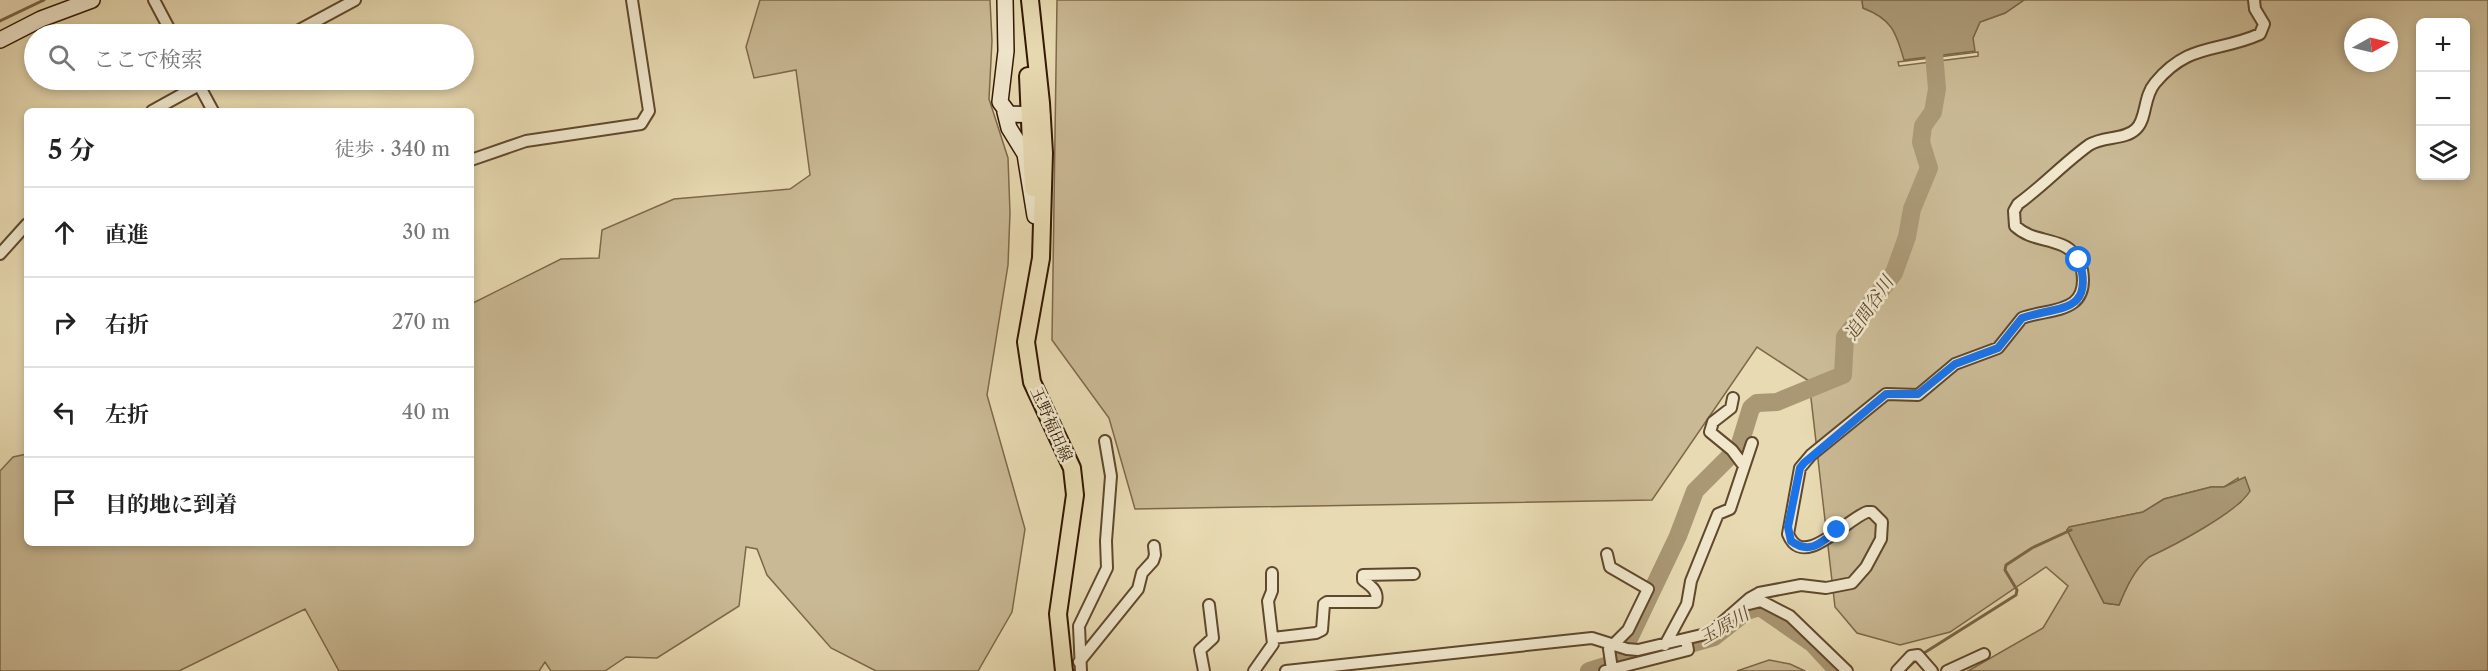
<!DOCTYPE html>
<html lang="ja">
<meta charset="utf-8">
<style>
:root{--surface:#fff;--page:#f6f6f6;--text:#222;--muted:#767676;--line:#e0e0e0}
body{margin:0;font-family:"Libre Caslon Text","Noto Serif JP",serif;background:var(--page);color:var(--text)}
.controls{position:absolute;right:18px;top:18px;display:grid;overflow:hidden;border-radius:9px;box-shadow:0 3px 9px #0003}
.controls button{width:54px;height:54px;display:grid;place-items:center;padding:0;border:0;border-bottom:2px solid var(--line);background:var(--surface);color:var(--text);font:30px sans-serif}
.compass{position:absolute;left:2344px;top:18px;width:54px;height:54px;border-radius:50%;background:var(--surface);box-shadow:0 3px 9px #0003;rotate:82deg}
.stop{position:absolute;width:18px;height:18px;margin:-14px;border:4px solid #1a73e8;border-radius:50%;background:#fff}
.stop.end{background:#1a73e8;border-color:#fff;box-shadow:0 2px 6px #0008}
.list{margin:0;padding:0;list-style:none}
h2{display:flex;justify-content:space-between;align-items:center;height:78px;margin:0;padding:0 24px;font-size:26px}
h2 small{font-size:20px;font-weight:400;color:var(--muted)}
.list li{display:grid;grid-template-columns:39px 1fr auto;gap:18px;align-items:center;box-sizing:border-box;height:90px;padding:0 24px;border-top:2px solid var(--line)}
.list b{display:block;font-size:22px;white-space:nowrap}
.list em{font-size:20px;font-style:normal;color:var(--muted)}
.icon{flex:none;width:33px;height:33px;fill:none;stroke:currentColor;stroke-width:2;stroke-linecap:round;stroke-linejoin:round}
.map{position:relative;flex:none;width:2488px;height:671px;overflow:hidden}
.search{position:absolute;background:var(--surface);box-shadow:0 3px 9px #0003;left:24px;top:24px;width:450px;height:66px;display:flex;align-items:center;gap:15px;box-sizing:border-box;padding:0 21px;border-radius:33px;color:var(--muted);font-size:22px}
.panel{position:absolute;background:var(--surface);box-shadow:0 3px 9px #0003;left:24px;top:108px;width:450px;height:438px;border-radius:9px}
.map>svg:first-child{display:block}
.green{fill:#c9b994;stroke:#7e684a;stroke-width:1.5;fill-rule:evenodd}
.water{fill:#aa9875;stroke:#7a6446;stroke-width:1.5}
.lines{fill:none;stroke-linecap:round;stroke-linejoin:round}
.stream{stroke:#7a6446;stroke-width:3}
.river{stroke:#aa9875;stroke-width:18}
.street-casing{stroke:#60482c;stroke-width:14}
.secondary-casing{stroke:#331700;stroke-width:18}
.primary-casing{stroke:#331700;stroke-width:20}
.street{stroke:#f0e7cd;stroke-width:10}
.secondary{stroke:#f0e7cd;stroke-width:15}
.primary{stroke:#e8dab2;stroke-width:16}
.route{stroke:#1a73e8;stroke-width:8}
.labels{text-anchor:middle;stroke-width:5;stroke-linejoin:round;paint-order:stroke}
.street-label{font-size:16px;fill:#331700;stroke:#f0e7cd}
.water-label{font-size:18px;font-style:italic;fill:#634b2f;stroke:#f0e7cd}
</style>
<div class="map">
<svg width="2488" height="671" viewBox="0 0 2488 671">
<rect width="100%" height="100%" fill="#e8dab2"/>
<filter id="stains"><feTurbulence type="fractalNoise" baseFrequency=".00333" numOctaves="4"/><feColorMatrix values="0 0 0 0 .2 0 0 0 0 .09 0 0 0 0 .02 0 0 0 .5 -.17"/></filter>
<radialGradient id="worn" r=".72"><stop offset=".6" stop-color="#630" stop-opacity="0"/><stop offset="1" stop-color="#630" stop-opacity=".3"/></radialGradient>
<!-- green -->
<path class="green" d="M 760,0 L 990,0 L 992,41 L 989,99 L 1008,158 L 1010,213 L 1008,265 L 987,395 L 1025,529 L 1012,612 L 978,671 L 876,671 L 831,648 L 767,575 L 757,549 L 746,547 L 739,606 L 657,658 L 626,657 L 605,671 L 551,671 L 545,662 L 539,671 L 339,671 L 305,609 L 179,671 L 0,671 L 0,471 L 13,457 L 27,454 L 27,543 L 471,543 L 471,304 L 561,259 L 599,258 L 602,230 L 674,199 L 790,189 L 810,175 L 796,70 L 754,78 L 746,47 Z
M 1057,0 L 1862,0 L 1863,8 C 1894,20 1895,32 1905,60 L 1973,38 L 1980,22 L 2005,13 L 2024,0 L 2488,0 L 2488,671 L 1968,671 L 2043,628 L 2068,586 L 2046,567 L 1950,632 L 1900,645 L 1857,633 L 1835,607 L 1809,381 L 1757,347 L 1652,500 L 1135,509 L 1109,418 L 1052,340 ZM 2420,22 L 2466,22 L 2466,176 L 2420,176 ZM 2353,27 L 2389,27 L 2389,63 L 2353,63 ZM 1978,52 L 1978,56 L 1899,66 L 1898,62 ZM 2238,478 L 2241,502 L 2206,526 L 2149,557 C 2134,569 2126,588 2119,605 L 2104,603 L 2067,530 L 2070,527 L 2143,512 L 2164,499 L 2211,487 L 2224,487 Z
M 1769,660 L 1790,664 L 1805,671 L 1737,671 Z"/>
<!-- water -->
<path class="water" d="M 1862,0 L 2024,0 L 2005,13 L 1980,22 L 1973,38 L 1975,51 L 1904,60 C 1896,32 1892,19 1863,8 Z
M 2245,477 L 2250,491 C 2238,512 2173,546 2149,557 C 2134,570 2126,588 2119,605 L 2104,603 L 2067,530 L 2069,527 L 2143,512 L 2164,499 L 2211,487 L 2224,487 Z"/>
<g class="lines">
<!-- stream -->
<path class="stream" d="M 0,21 L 44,0
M 1904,671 L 1924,653 L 2016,595 L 2017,590 L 2005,570 L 2006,565 L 2032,548 L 2071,530"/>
<!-- river -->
<path class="river" d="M 1669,650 L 1714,637 L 1747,611 L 1760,607 L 1812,643 L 1838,671
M 1618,662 L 1678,536 L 1695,491 L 1739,447 L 1751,408 L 1757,403 L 1777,402 L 1843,375 L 1845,337 L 1894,273 L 1907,237 L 1912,209 L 1929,168 L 1921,142 L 1923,126 L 1933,112 L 1937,89 L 1933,41
M 1589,671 L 1624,660"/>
<defs>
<path id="street" d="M 154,0 L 172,34
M 292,34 L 355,0
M 210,80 L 199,85 L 213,111
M 152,111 L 199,85 L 196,80
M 471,160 L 526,141 L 641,124 L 649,111 L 632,0
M 0,254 L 27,224
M 1733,398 L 1731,408 L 1713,422 L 1710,432 L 1732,450 L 1744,466
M 1607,554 L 1610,567 L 1648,589 L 1628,630 L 1609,649 L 1612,669
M 1749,604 L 1761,601 L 1790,616 L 1847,671
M 1273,638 L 1316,633 L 1322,630 L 1324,604 L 1327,602 L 1376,602 C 1379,591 1371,586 1363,580 L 1363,575 L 1414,574
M 1665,645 L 1687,604 L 1691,581 L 1718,514 L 1730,509 L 1752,443
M 1079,662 L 1138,589 L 1142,573 L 1153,561 L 1155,555 L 1154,546
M 1081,671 L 1079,626 L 1107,568 L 1106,541 L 1111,476 L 1105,441
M 1204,671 L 1200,650 L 1213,638 L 1209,605
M 1254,671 L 1273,644 L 1268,601 L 1272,591 L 1272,573
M 1286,671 L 1592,638 L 1627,649 L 1638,650 L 1710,633 L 1750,598 L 1759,593 L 1801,585 L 1826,588 L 1852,583 L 1866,567 L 1881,539 L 1882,522 L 1872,512 L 1867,512 C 1845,520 1803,571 1788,534 L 1800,468 L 1811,455 L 1886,394 L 1918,395 L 1955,364 L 1998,348 L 2022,318 C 2049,308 2090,315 2082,270 C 2080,259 2072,249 2062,245 C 2045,238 2029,239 2015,226 L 2014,211 L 2018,204 C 2043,186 2064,163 2089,145 C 2103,136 2125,140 2136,129 C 2147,119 2143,97 2155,83 C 2189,42 2218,53 2260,34 L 2264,24 L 2255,9 L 2254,0
M 1605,671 L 1688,650 L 1686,640
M 1897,671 L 1911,656 L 1918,655 L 1932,671
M 1947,671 L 1984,654"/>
<path id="secondary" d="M 1005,0 L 1006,51 L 1000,102 L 1009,114 L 1042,115
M 0,40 L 41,19 L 92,0
M 1005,112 L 1009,128 L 1025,154 L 1035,216"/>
<path id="primary" d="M 1030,0 L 1041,103 L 1044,153 L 1041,258 L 1026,342 L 1032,382 L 1072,468 L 1075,495 L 1058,614 L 1064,671
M 1028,76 L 1033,188"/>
</defs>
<!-- street casing -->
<use href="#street" class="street-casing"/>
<!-- secondary casing -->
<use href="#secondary" class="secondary-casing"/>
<!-- primary casing -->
<use href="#primary" class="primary-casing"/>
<!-- street -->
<use href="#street" class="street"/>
<!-- secondary -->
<use href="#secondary" class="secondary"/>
<!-- primary -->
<use href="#primary" class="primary"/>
</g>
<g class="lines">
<!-- route -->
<path class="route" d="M 1837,530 C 1821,543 1810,555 1791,541 L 1788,527 L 1800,468 L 1804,463 L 1886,394 L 1918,394 L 1955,364 L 1998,348 L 2022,318 C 2055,306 2096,315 2079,260"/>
</g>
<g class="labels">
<!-- street labels -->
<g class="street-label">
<text transform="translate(1052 424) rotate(66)" y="6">玉野福田線</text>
</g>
<!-- water labels -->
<g class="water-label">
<text transform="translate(1869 308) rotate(-56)" y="6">追間谷川</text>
<text transform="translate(1724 626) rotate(-30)" y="6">玉原川</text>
</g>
</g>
<rect width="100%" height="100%" filter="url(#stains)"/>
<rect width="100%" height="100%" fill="url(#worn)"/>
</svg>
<div class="controls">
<button>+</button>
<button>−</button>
<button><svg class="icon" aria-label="layers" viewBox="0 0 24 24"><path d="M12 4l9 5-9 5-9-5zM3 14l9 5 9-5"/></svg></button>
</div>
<svg class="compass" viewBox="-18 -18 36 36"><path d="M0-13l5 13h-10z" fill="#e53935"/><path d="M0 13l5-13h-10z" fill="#767676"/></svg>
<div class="stop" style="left:2079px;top:260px"></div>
<div class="stop end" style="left:1837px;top:530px"></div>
<div class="search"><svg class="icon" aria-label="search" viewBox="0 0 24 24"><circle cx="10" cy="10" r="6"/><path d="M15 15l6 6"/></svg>ここで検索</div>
<section class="panel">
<h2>5 分<small>徒歩 · 340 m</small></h2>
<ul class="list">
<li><svg class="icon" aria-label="ahead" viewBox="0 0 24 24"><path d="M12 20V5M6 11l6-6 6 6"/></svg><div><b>直進</b></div><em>30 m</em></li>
<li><svg class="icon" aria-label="right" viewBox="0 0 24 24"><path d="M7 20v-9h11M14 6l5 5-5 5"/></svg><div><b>右折</b></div><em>270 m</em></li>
<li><svg class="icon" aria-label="left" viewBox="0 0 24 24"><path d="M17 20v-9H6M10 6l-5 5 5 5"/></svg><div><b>左折</b></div><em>40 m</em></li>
<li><svg class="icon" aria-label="arrive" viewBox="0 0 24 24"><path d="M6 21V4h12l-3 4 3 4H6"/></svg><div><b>目的地に到着</b></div></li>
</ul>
</section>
</div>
